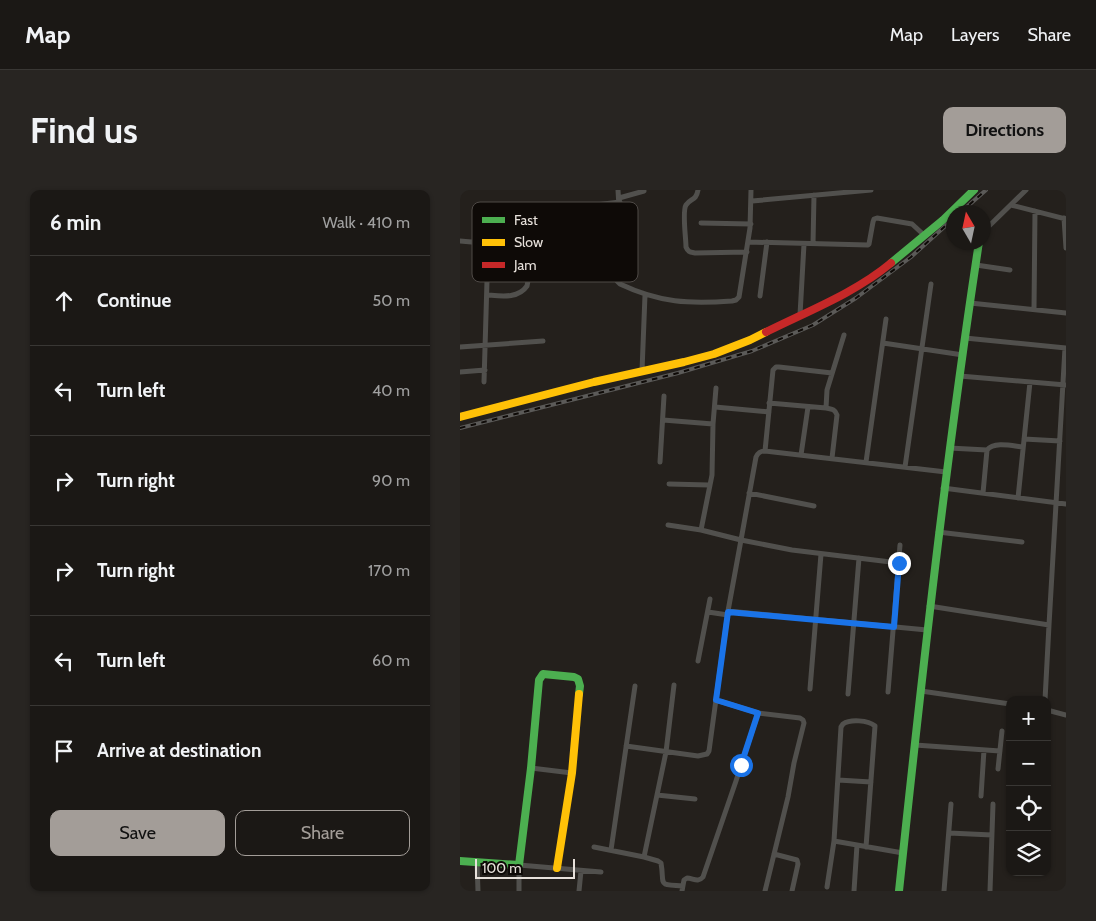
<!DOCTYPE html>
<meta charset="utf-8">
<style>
:root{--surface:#1b1815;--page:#282522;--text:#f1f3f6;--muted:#a0a0a0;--line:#393734;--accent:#a39d98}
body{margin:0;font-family:Cabin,sans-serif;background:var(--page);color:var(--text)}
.controls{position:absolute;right:15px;bottom:15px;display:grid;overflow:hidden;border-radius:10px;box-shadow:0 1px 4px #0004}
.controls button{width:45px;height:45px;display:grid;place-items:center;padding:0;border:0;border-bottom:1px solid var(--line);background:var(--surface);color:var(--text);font:25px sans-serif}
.compass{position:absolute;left:486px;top:15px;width:45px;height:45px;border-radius:50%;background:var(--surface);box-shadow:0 1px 4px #0004;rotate:351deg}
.scale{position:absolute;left:15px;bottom:12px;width:100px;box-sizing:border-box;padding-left:5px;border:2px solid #e7e1db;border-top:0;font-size:14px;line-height:18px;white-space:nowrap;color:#e7e1db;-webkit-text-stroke:4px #0e0a07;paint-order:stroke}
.stop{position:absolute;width:15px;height:15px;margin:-11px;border:4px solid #1a73e8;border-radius:50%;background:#fff}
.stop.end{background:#1a73e8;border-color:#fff;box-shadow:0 1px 5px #0008}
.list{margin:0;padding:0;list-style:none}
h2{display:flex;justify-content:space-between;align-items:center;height:65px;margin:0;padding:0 20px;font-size:21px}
h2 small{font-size:16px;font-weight:400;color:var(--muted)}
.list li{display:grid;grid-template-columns:32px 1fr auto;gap:15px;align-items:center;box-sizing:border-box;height:90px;padding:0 20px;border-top:1px solid var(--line)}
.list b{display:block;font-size:19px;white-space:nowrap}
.list em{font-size:16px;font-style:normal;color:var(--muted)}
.actions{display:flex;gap:10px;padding:15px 20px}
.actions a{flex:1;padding:11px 0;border:1px solid var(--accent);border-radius:10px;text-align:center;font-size:18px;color:var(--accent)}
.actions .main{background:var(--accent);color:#111}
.icon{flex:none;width:28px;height:28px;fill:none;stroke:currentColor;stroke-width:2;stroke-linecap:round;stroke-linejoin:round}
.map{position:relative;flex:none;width:606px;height:701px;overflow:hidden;border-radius:10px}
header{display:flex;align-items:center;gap:30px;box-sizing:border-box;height:70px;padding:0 25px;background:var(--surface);border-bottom:1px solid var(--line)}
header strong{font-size:24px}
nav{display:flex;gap:28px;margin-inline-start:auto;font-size:18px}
.intro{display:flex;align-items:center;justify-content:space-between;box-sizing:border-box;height:120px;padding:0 30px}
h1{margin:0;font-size:35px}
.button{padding:12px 22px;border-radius:10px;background:var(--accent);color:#111;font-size:18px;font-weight:700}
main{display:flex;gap:30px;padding:0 30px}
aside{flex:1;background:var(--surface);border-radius:10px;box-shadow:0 1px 4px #0004}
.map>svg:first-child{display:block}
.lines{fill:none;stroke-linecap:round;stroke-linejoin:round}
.street{stroke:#51504d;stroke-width:5}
.fast{stroke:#4caf50;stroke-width:8}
.slow{stroke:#ffc107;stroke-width:8}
.jam{stroke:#c62828;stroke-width:8}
.rail-casing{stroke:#5b5a58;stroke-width:4}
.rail{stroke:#0e0a07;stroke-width:2;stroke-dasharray:5.5;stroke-linecap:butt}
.route{stroke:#1a73e8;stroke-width:6}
.key{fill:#0e0a07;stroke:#4f4a47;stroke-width:1}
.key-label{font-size:14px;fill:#e7e1db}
</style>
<header>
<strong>Map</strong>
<nav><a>Map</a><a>Layers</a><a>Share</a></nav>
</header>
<div class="intro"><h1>Find us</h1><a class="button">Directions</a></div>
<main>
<aside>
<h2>6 min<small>Walk · 410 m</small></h2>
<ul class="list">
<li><svg class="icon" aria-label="ahead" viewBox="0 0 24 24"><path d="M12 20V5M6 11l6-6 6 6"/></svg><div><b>Continue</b></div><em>50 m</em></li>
<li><svg class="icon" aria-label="left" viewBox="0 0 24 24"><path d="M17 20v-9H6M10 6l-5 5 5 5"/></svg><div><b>Turn left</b></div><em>40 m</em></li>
<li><svg class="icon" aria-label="right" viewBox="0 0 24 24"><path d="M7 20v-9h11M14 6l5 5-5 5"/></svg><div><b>Turn right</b></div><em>90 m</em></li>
<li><svg class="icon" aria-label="right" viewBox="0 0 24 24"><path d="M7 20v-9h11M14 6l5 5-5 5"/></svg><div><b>Turn right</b></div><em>170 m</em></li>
<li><svg class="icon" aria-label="left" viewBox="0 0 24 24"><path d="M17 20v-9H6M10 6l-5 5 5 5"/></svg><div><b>Turn left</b></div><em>60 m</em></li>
<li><svg class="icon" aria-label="arrive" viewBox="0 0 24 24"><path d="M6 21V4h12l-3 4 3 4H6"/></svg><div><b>Arrive at destination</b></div></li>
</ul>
<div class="actions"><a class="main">Save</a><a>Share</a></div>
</aside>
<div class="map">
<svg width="606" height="701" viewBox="0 0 606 701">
<rect width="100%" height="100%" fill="#24201c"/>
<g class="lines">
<!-- street -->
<path class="street" d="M 158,0 L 160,34 L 157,85 L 157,91 L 160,94 C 200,113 229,114 272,111 L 276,110 L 279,107 L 290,38 L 291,0
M 238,0 C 236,11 231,8 226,15 C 222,21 226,48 226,57 C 228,62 230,62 235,63 L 287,62
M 159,8 L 184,1
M 292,11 L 411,0
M 551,15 L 606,29
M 604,28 L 606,58
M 241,33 L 291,34
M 524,43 L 527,38 L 566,0
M 0,51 L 23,53 L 26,54 L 28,57 L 24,192
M 50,51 C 51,41 50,28 61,24 L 160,12
M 107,52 L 111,18
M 288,52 L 408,55 L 409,54 L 413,32 L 414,29 L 417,28 L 452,34 L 464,45
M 353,54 L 354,5
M 516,75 L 550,80
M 27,105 C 41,106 58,109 67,96 L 81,21
M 300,106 L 307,52
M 510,113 L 606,123
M 574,119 L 575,21
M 340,125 L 344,54
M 505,148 L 606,158
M 423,153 L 503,165
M 0,157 L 83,151
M 182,181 L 185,105
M 0,182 L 25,180
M 500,186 L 606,195
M 309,213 L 366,218
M 255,217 L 309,222
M 203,230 L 253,234 L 252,285 L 241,340 L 281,350 L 268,421
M 253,234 L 256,198
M 564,249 L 600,251
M 489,258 L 527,260 L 523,303
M 527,260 C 534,251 553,256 563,257
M 305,261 L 313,180 L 316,177 L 319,177 L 372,183
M 341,265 L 348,217
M 372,268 L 377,225 C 375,219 372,219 366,218 L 367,200 L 384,145
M 200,272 L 204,206
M 406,272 L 426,129
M 445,277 L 471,94
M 209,294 L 249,295
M 483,298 L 606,314
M 289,303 L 354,316
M 558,308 L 570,192
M 208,335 L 241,340
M 478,342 L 562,352
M 439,373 L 332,360 L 281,350 L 296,267 C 298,263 300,261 305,261 L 486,282
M 469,416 L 589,435 L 585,510
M 248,422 L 268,425
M 589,435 L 605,158
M 238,471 L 250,409
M 214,495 L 206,562 L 184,667 L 198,671 L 201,673 C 205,695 196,695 223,696
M 350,499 L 361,364
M 461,501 L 550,514
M 428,502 L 440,355
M 388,504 L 399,368
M 256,510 L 298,523
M 587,520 L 606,525
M 455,555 L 540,561
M 166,556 L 238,566 L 247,564 L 249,561 L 268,421 L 467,440
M 71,578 L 112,583
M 538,579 L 542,541
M 378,590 L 411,592
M 197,605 L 235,609
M 521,606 L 524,560
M 489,643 L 532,645
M 374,651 L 443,663
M 134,657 L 184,667
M 151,660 L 175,496
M 314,664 L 337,670 L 338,674 L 332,701
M 17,672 L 18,701
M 367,697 L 374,651 L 381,537 L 383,534 C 390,529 408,530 415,536 L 406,657
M 59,701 L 59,675 L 141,682
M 119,701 L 121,681
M 222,701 L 224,690 L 227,688 C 233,688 238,693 243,687 L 276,591 L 298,523 L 340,528 L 343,530 L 344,533 L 334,573 L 328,607 L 305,701
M 394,701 L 397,655
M 484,701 L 491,614
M 530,701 L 533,614"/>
<!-- fast -->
<path class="fast" d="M 431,73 L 483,30 L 514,0
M 0,671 L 59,675 L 71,578 L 79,490 L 83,484 L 114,487 L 118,489 L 120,496 L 119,504
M 439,701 C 462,484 486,268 519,52"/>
<!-- slow -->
<path class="slow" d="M 0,227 L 134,192 L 224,172 L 254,164 L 290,150 L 306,142
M 97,678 L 112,583 L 119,504"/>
<!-- jam -->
<path class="jam" d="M 306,142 C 348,121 395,103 431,73"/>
<defs>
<path id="rail" d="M 501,22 L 526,0
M 0,238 L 218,183 L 292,161 L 353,135 L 396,108 L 451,67 L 493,29"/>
</defs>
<!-- rail casing -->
<use href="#rail" class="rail-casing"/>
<!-- rail -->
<use href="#rail" class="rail"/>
</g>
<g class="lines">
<!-- route -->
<path class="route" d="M 281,575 L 298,523 L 256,510 L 268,422 L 434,437 L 439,373"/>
</g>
<!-- legend -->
<rect x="12" y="12" width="166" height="80" rx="8" class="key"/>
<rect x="22" y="27" width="23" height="6" fill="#4caf50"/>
<rect x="22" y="49" width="23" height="7" fill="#ffc107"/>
<rect x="22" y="72" width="23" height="6" fill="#c62828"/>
<g class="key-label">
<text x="54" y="35">Fast</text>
<text x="54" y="57">Slow</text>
<text x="54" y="80">Jam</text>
</g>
</svg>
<div class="controls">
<button>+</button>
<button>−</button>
<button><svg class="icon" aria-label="locate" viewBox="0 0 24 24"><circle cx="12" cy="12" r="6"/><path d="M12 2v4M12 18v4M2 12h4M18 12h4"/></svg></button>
<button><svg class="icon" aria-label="layers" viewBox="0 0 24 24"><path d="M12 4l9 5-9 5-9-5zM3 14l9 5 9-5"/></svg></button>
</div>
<svg class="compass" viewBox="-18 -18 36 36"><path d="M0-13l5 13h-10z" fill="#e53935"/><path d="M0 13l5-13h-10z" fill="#a0a0a0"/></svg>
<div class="scale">100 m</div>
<div class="stop" style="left:281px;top:575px"></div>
<div class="stop end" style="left:439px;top:373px"></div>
</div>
</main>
